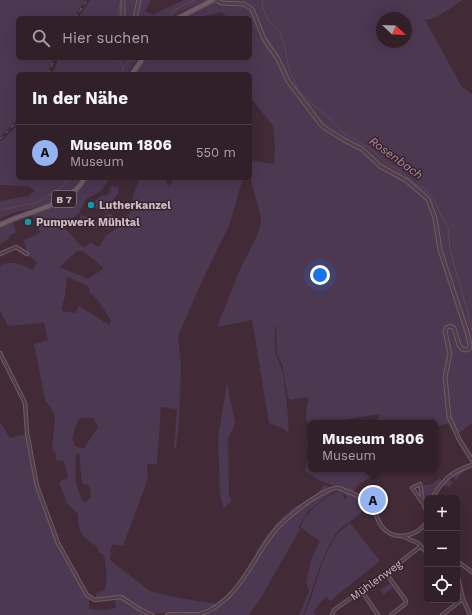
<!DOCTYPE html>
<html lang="de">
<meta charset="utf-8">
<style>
:root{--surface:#322029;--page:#3a2831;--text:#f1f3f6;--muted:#a8a3a8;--line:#4d3e46;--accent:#95b2f1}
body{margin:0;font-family:"Work Sans",sans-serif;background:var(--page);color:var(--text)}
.controls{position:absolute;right:12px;bottom:12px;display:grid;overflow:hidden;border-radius:6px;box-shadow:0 4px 16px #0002}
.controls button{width:36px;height:36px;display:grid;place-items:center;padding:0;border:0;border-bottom:1px solid var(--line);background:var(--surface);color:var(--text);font:20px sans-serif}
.compass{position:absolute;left:376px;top:12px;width:36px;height:36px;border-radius:50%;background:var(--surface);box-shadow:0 4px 16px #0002;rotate:113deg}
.you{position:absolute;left:320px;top:275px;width:14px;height:14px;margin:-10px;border:3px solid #fff;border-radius:50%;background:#1a73e8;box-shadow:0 0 0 6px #1a73e833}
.badge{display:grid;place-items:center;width:26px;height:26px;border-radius:50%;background:var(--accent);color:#111;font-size:13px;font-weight:700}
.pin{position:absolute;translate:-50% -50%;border:2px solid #fff;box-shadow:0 1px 4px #0006}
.popup{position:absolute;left:308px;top:420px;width:130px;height:52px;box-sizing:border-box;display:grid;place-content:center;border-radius:6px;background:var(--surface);filter:drop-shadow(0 1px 3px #0005);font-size:13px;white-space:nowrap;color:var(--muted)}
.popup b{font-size:15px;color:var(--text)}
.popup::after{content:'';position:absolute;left:50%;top:100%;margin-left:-8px;border:8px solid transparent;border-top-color:var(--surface)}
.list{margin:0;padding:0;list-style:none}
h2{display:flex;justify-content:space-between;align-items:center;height:52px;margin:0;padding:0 16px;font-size:17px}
h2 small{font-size:13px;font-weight:400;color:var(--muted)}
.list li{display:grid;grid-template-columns:26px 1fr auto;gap:12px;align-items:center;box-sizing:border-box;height:56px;padding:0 16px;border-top:1px solid var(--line)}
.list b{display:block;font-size:15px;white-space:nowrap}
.list p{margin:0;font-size:13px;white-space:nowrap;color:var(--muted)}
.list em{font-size:13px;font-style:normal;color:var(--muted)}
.icon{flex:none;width:22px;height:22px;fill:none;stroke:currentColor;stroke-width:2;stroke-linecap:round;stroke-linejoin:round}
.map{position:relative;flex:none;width:472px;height:615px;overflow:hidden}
.search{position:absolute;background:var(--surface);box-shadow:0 4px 16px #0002;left:16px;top:16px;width:236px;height:44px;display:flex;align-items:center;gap:10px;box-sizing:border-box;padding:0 14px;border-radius:6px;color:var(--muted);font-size:15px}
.panel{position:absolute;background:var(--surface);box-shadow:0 4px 16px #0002;left:16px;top:72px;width:236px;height:108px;border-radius:6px}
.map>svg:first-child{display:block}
.green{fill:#4c3851;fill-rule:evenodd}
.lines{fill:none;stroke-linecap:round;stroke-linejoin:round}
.stream{stroke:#694156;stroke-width:1}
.minor-casing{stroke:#6f5c66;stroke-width:4.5}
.tertiary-casing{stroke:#6f5c66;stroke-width:5}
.primary-casing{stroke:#5b4851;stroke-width:6}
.minor{stroke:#523e48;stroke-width:2.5}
.tertiary{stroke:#523e48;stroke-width:3}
.primary{stroke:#725c68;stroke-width:4}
.rail{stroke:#7a636f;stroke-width:1;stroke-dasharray:4 4;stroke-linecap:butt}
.culture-dot{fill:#0f9aa8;stroke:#37232d;stroke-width:1.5}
.labels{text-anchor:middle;stroke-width:3;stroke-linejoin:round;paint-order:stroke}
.shield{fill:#37232d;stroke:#9f8d96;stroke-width:1}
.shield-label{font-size:10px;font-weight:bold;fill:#ccbbc3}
.poi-label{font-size:11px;font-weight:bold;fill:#ccbbc3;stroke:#37232d;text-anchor:start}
.street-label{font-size:11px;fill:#ccbbc3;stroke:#37232d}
.water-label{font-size:12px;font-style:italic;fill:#b0869c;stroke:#37232d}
</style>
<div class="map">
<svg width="472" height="615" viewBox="0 0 472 615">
<rect width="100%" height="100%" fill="#422a37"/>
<!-- green -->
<path class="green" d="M 0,0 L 85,0 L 74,18 L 18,18 L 18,58 L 54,58 L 47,74 L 18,74 L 18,119 L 0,137 Z
M 90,0 L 121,0 L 121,18 L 78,18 Z
M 126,0 L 139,0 L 134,18 L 124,18 Z
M 140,0 L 151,0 L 145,11 L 148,13 L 153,14 L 184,0 L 206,0 L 176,14 L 171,18 L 135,18 Z
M 219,0 L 462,0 C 450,9 440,17 425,20 L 462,87 L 472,94 L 472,423 L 456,436 L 449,423 L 436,427 L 434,419 L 416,423 L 391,423 L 389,419 L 383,421 L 381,423 L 376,423 L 380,415 L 379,414 L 326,423 L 311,423 L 311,425 L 309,425 C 303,418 307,406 309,399 L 306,397 L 290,400 L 288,398 L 282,364 L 277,354 L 276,329 L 284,322 L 275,329 C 275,337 274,349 277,357 C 279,363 282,368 283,374 C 286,394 288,414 289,434 L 282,428 L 269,423 L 252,320 L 218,327 L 220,319 L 241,267 L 255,240 L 260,227 L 261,217 L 250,177 L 250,158 L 254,161 L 274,164 L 275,148 L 273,126 L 250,97 L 250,74 L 135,74 L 146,58 L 250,58 L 250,18 L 218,18 L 226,16 L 222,12 L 208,15 L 201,18 L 181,18 C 188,13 205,4 213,3 C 222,3 232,4 242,3 ZM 382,18 L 406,18 L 406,42 L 382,42 Z
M 59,58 L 138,58 L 127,74 L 52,74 Z
M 18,125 L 18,178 L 81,178 C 73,191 59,200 44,205 C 29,210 13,211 0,219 L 0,201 L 28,196 L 35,191 L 28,186 L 0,185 L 0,142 Z
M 87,178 L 110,178 L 101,191 L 86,199 L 79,213 L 62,227 L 70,233 L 78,243 L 83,247 L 91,243 L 99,247 L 106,236 L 122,224 L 133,208 L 133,195 L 139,180 L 138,178 L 165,178 L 168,186 L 172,183 L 172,178 L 243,178 L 229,226 L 202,281 L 178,336 L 181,365 L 179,423 L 176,448 L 174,448 L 177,409 L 161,407 L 157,464 L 147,464 L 148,479 L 123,546 L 113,544 L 111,549 L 110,560 L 150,591 L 179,598 L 217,604 L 198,612 L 175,612 L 154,614 L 142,609 L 126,598 L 121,595 L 96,599 L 96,593 L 105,590 C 108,578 106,567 104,555 L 99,552 L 97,546 C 82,539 77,530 78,514 L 67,503 L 59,482 L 68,477 L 64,461 L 56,460 L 56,453 L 52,450 L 55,417 L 51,408 L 45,400 L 34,344 L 48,340 L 44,323 L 8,326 L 0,311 L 0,266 C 11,259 22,265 33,270 L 37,262 L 27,254 L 24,240 L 40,233 L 32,214 C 56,206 71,199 87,178 ZM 77,251 L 83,251 L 104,268 L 88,279 L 60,267 ZM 67,277 L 88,286 L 90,293 L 96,298 L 111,320 L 109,325 L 78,305 L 76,313 L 61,311 L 65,296 ZM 80,418 L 93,418 L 98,427 L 84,448 L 76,447 L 72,439 L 76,425 ZM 79,453 L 82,483 L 85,485 L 87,484 L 90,488 L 91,497 L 87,501 L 84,502 C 74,487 75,472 76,454 Z
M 112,185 L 118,188 L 119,193 L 112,201 L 112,207 L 106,213 L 101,209 L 94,208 L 94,202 L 101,196 L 108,195 Z
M 110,213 L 119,222 L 108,229 L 104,227 L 105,223 L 102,217 Z
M 81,215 L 94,220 L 100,224 L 98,228 C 91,229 85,224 79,219 Z
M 13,221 L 16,233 L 12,234 L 9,237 L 9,239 L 0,244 L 0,229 Z
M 227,383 L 235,422 L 233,430 L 228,438 L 229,496 L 232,501 L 223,508 L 220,494 L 218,438 Z
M 0,422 L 10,438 L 26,434 L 35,487 L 57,543 L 89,598 L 89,609 L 105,610 L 116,608 L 115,598 L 124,599 L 150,615 L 0,615 Z
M 310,439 L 311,439 L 311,469 L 362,469 L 374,475 L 359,484 L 353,491 C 336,486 319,483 305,471 L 309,454 L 307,442 Z
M 462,470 L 465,470 L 456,480 L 453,477 L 450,479 L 453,483 L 449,487 L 444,486 L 444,483 L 445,480 Z
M 440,478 L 442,481 L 430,498 L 427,498 L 427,504 L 425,505 C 422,499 422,491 424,485 L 432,484 Z
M 324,485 L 331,487 L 304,505 L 270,535 L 257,555 L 255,553 C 266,535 275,523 291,510 C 302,502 317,496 324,485 Z
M 334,489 L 334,491 L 308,511 L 299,527 L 300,529 L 262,596 L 249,615 L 195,615 L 216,606 L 242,581 L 271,536 L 290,518 L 305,506 L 324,493 Z
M 341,490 L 343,491 L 344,499 L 348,497 L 345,495 L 344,492 L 362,499 L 367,505 C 360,518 343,523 335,535 C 320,559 314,587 304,613 L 303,615 L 299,615 L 308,594 L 309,590 L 306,582 L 312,557 L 320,541 L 301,528 C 302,514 328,495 341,490 Z
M 350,523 L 380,561 L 330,601 L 326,597 L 321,602 L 313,612 L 316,615 L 304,615 C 315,593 318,568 330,546 L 332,547 L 331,544 L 337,534 Z
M 390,584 L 393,587 L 384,595 L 380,590 Z"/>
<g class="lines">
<!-- stream -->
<path class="stream" d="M 262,0 L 263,8 L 268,20 L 281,34 L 286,53 L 288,66 L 298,90 L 312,104 L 331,119 L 343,133 L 372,149 L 383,161 L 397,169 L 418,186 L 422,186 L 435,201 L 441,216 L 448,226 L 450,250 L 467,310 L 472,331
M 119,18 L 119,9 L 121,0
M 169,18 C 173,8 186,4 196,0
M 120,58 L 120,63 L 123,68
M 121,74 L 123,68 L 132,58
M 0,210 L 36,203 L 62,187 L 70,178"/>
<defs>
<path id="minor" d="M 0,254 L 16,247 L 27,254
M 0,353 L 25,403 L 27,433 L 37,486 L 58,543 L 87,595 L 95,600 L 121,597 L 141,610 L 152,615
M 432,498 C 444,479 449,473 472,465
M 422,502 L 418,496 L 412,488 L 420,484 C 423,494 420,502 427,511
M 404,537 L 418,543 L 427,553
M 457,561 L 472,572
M 386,573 L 406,601 L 405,604 L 391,615
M 457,574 L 463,599 L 470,615
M 361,590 L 378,615
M 167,615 C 178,613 189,615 200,614 C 235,604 251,563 270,537 C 279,523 306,502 321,494 C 325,492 332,487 338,488 C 340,488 344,490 346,491 C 361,496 368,501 376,515 C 378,519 379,524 383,528 C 396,542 417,536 427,522
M 332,615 L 334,610 L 386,573 L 421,546
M 442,615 L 463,599"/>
<path id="tertiary" d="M 216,0 L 222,3 L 244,4 L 252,9 L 264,39 L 278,59 L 288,81 L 322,126 L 344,140 L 362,149 L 380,166 L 407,181 L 428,199 L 435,218 L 440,250 L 467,332 L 470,345 L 469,349 L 466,350 L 462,349 L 459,345 L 454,328 L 450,326 L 446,328 L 445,331 L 450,354 L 445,377 L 449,417 L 459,439 L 472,460
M 123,18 L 123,0
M 135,18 L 139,0"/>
<path id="primary" d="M 178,18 L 213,0
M 132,74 L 143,58
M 0,225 C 29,209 67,209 85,178"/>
</defs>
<!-- minor casing -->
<use href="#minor" class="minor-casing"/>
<!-- tertiary casing -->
<use href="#tertiary" class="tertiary-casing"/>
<!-- primary casing -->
<use href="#primary" class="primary-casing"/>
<!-- minor -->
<use href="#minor" class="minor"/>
<!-- tertiary -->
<use href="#tertiary" class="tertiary"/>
<!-- primary -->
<use href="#primary" class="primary"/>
<!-- rail -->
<path class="rail" d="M 75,18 L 87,0
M 48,74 L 55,58
M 0,139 L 18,121"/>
</g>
<!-- markers -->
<g class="culture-dot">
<circle cx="91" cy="205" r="4"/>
<circle cx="28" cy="222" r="4"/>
</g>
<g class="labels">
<!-- shield labels -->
<rect class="shield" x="52" y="191" width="24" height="16" rx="3"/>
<g class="shield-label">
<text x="64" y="203">B 7</text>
</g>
<!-- poi labels -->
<g class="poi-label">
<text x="99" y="209">Lutherkanzel</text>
<text x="36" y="226">Pumpwerk Mühltal</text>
</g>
<!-- street labels -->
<g class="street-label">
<text transform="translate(376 580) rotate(-36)" y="4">Mühlenweg</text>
</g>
<!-- water labels -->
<g class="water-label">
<text transform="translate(396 158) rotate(36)" y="4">Rosenbach</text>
</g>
</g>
</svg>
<div class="controls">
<button>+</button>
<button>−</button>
<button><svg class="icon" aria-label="locate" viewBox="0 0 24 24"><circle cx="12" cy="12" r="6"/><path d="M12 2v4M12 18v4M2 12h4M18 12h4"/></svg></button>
</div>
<svg class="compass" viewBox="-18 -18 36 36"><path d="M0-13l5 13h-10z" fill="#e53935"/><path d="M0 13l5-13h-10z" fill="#a8a3a8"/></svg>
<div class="you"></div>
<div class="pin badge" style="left:373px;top:500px">A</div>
<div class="popup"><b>Museum 1806</b>Museum</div>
<div class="search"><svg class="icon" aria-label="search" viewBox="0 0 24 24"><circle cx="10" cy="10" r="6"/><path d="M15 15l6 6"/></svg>Hier suchen</div>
<section class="panel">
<h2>In der Nähe<small></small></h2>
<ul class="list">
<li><span class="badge">A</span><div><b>Museum 1806</b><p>Museum</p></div><em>550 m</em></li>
</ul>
</section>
</div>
